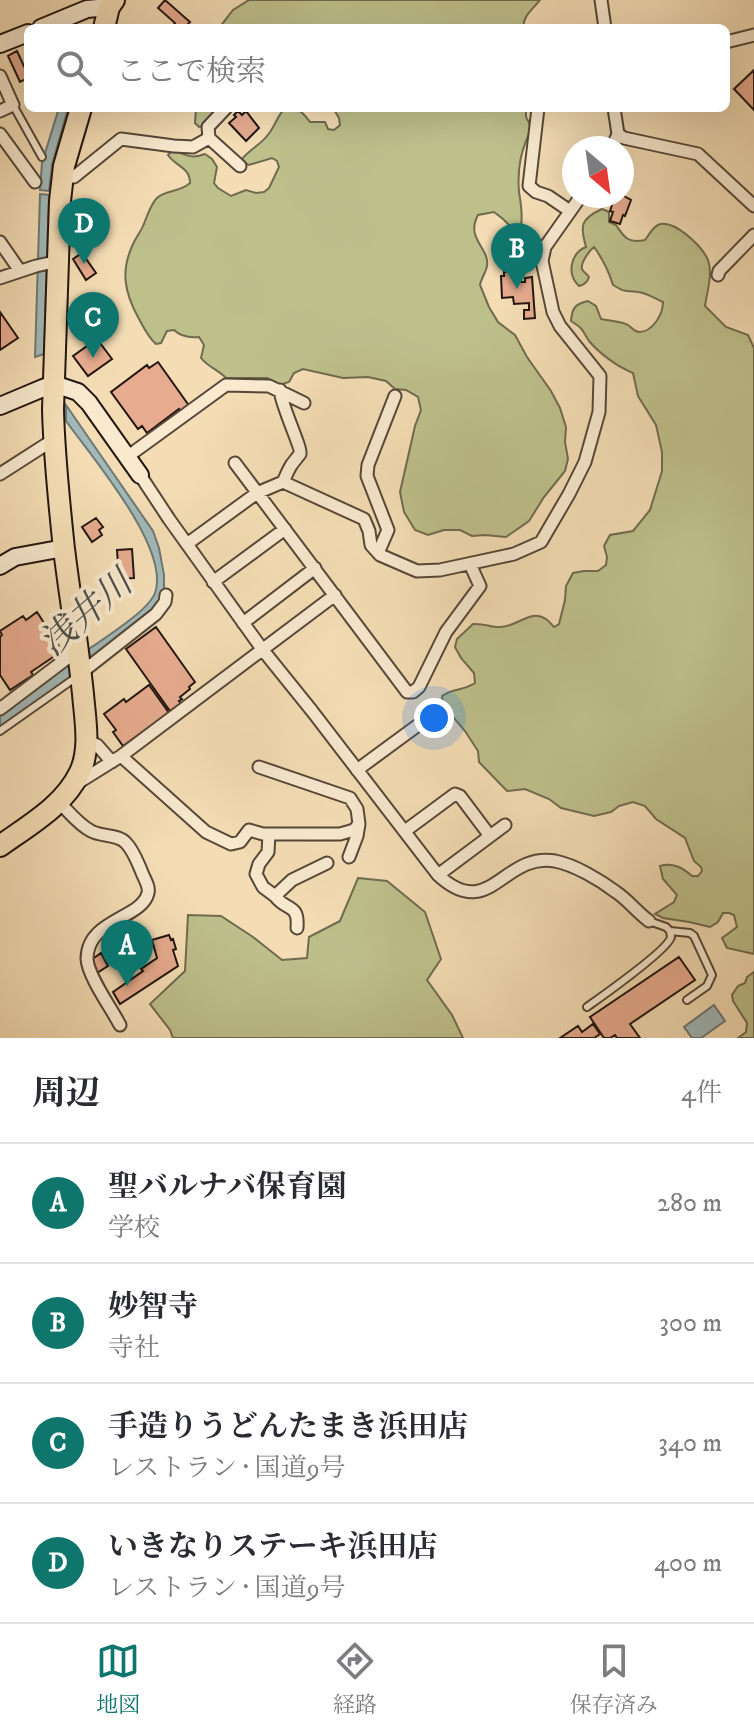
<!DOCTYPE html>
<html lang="ja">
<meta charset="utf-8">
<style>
:root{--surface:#fff;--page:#f7f7f7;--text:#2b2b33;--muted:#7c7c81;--line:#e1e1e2;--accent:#0f766e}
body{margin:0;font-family:"IM FELL DW Pica","Noto Serif JP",serif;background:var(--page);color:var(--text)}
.compass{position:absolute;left:562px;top:136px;width:72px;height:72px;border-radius:50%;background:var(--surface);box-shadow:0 8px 32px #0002;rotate:151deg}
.you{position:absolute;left:434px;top:718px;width:28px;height:28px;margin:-20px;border:6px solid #fff;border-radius:50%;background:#1a73e8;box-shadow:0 0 0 12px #1a73e833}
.badge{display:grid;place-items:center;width:52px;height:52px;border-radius:50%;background:var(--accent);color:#fff;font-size:26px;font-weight:700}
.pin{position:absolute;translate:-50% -66px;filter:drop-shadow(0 2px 4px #0008)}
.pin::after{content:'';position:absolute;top:42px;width:28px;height:24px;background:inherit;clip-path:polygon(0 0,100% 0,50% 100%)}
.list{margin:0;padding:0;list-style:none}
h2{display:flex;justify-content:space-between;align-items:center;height:104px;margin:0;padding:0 32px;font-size:34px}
h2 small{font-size:26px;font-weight:400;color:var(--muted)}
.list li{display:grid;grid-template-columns:52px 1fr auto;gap:24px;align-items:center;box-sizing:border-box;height:120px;padding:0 32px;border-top:2px solid var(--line)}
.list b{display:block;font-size:30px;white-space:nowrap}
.list p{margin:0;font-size:26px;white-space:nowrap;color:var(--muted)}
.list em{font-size:26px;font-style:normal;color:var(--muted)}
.icon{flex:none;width:44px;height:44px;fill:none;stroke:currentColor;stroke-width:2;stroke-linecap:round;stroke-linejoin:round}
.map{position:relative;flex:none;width:754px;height:1038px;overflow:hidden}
.search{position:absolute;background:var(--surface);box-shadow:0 8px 32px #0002;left:24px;right:24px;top:24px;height:88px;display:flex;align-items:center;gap:20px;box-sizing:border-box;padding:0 28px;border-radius:12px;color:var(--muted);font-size:30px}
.sheet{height:584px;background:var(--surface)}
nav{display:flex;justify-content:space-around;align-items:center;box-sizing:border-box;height:112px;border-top:2px solid var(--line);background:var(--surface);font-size:22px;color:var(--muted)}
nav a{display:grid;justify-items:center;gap:4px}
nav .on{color:var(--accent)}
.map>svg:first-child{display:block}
.green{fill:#bec08c;stroke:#706b4e;stroke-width:2}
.water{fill:#a1b9b9;stroke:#6e7875;stroke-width:2}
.building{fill:#e7ac90;stroke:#22160f;stroke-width:2}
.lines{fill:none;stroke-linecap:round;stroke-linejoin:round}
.lane-casing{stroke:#564838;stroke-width:10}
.street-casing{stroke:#564838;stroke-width:15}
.secondary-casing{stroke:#22160f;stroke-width:20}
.highway-casing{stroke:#22160f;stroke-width:24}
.lane{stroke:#f8e9cf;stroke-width:6}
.street{stroke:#f8e9cf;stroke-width:11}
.secondary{stroke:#f8e9cf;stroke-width:16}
.highway{stroke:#f4ddb5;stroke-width:20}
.labels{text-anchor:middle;stroke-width:8;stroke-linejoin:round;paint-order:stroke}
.water-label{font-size:36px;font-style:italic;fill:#4e4f4a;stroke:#f8e9cf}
</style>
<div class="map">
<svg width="754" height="1038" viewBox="0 0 754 1038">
<rect width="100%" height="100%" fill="#f4ddb5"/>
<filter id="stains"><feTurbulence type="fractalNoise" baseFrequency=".0025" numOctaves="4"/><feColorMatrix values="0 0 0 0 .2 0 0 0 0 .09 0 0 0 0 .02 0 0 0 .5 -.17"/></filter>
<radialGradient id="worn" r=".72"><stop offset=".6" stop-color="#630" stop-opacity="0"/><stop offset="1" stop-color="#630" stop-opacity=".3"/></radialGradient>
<!-- green -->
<path class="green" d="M 249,0 L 540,0 C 534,8 521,18 524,28 L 219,28 L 233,10 Z
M 196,108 L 223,108 L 207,125 L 199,127 L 195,123 Z
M 285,108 C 298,108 302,111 310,122 L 325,122 L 328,129 L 334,130 L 340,125 L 339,118 L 333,108 L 526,108 L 526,117 L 532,128 C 521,149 517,168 519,192 C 521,204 523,214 521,226 L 514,230 L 503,219 L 494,212 L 478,215 C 465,239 490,248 487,266 C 486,272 481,279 480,285 L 489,307 L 498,322 L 515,335 L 527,357 L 551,391 L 560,408 L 566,427 L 565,442 L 568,459 L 565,471 L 544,497 L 529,521 L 506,537 L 485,535 L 472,536 L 460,530 L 444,530 L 428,535 L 415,530 L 404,512 L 400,492 L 415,426 L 421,410 L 418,397 L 406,390 L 395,389 L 386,381 L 368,377 L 343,378 L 303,369 L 294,373 L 289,382 L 280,385 L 267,378 L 226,378 C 217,369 208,367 201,358 L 204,345 L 199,337 C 189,338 181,337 174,330 L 167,331 L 161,343 L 156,344 C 148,337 144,328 139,319 C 124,292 120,270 134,242 C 137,236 141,231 143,226 C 147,217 150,205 157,198 C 167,189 179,193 190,183 C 190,167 175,166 168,155 L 171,152 C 186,151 186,161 205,154 L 212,159 L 217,167 L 214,183 L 218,188 L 231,196 L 246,190 L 256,193 L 264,192 L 269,188 L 279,167 L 277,161 L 272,158 L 249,165 L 243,162 L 242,159 C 249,150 260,145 267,136 C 275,127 277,116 285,108 Z
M 602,209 L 609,212 L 609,222 L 616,225 C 624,237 628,244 645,240 C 649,235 652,228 658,225 C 673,218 702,246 708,260 C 713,274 707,292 705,306 L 726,327 L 748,335 L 754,348 L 754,954 L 727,948 L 722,938 L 737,927 L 734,915 L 729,913 L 723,913 L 718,922 L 710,927 L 689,922 L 663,918 L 655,914 L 674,902 L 677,895 L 663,879 L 660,866 C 673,862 683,868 692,876 L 698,876 L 702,871 L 701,867 L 694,861 L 685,838 L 656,819 L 645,806 L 633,802 L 619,806 L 611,812 L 594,816 L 561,808 L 549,799 L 525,789 L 507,791 L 479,762 L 478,751 L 465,731 L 443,705 L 442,696 C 453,688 463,691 475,683 L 474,673 L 461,658 L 455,647 L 457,639 L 473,624 C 483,623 490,627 499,627 C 520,628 534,601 554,627 L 559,624 L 565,600 L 566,586 L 573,573 L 584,571 L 598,571 L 606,565 L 607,557 L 604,546 L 610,535 L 633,531 L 650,510 L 662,471 L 662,452 L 656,425 L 638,396 L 633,373 C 618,367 600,354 589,341 C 581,329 585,330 571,321 C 572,308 575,304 588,301 L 596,306 L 601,319 C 610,321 620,321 628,325 C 631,327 635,332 639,332 C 653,332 663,314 663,302 C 656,299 647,293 638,292 C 624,290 626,293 613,285 C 609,272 602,258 594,247 C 590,250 580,263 582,269 C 584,273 587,274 589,277 C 587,283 584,285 579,286 C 566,274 571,253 586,247 C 580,226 580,219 602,209 Z
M 358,878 L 387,881 L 425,912 L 441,959 L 427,980 L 452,1015 L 463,1038 L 173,1038 L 170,1030 L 150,1004 L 185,971 L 188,915 L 221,916 L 253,937 L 282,960 L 307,958 L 309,937 L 340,921 Z
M 754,972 L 754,1038 L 738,1038 L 746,1032 L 747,1023 L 733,1001 L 732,995 L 738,986 L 745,983 L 747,977 Z"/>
<!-- water -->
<path class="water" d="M 59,108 L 68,108 L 52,165 L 49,191 L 40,190 L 42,163 Z
M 40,194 L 49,195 L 44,354 L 35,357 Z
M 66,405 L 153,531 L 159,548 L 164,575 L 164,597 L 160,606 L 90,663 L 89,649 C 106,637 148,611 155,593 C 171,549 91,456 66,421 Z
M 69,663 L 70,677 L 0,728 L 0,715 Z
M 714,1005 L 725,1021 L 701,1038 L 692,1038 L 684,1027 Z"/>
<!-- building -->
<path class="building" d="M 165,0 L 190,22 L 186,26 L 189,28 L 171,28 L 175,23 L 158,8 Z
M 17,51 L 28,75 L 28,78 L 20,82 L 8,56 Z
M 754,70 L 754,110 L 734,89 Z
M 238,111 L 242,115 L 246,111 L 259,128 L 246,141 L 229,123 L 236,117 L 234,115 Z
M 622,195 L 631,200 L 625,216 L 623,215 L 620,224 L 610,221 L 613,212 L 610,211 L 615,196 L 620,196 Z
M 82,253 L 96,273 L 86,280 L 73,259 Z
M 504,272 L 515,272 L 515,275 L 521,274 L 521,282 L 525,282 L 525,278 L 532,277 L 535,318 L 524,319 L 524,310 L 529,310 L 529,303 L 514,304 L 513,297 L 502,298 L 501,276 L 504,276 Z
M 0,312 L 18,338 L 0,350 Z
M 97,339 L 112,359 L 88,376 L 73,356 Z
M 158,362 L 190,407 L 182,413 L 179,409 L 147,433 L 142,426 L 138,429 L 111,392 L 147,365 L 149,368 Z
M 96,518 L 103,527 L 99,530 L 102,535 L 92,542 L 82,527 Z
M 132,549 L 134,578 L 119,579 L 117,550 Z
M 37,612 L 62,651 L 31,672 L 33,675 L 10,690 L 0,675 L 0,637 L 2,635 L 0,631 L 23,616 L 26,620 Z
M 156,627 L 195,682 L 189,687 L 190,689 L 180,697 L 182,699 L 179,701 L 181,704 L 170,711 L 126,649 Z
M 149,685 L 169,713 L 123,746 L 113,732 L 116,730 L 104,714 L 124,699 L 126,702 Z
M 169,935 L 171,940 L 173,939 L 176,949 L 173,950 L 178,966 L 120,1004 L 113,992 L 143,971 L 141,969 L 157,958 L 152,940 Z
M 101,953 L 108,966 L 97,973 L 91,960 Z
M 679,957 L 695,980 L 630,1024 L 640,1038 L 617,1038 L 615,1035 L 610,1038 L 604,1038 L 590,1017 Z
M 593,1024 L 600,1034 L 594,1038 L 560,1038 L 578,1026 L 582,1032 Z"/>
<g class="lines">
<defs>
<path id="lane" d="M 13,105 L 42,157
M 0,731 L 78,676
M 670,931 L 690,933 L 694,936 L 712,975 L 707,986 L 687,1000
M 587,1007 C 601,997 668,950 671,937 C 671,935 670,933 670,931 L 666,927 L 649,921"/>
<path id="street" d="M 601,0 L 605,28
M 726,42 L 754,35
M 0,76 L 13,105 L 0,111
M 226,108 L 208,127 L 209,138 L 240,166
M 538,108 L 529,186 L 536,192 L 548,196 L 570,211
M 0,134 L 35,182
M 618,134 L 624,138 L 698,154 L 754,206
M 612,148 L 618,134 L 614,108
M 63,177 L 74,177 L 121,139 L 174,146 L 193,147 L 209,138
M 0,242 L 20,271
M 718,275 L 719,271 L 754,235
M 0,278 L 36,266 L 59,261
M 280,390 C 281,405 302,448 300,454 C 299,455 293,463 292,464 C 288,470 286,476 283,482
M 127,457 L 226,385 L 269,386 L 304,403
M 235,463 L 407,692 L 413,692 L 419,687 L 446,632 L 480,586 L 470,564
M 0,474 L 53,440
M 140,475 L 169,519 L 262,649 L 312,711 L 438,875 C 490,923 503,852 555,861 C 575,865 600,880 616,892 C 628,900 637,912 649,921
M 187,544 L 257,493 L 283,482 L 364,519 L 369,531 L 371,545 L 380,555 L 417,571 L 440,570 L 514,554 L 541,542 L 569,494 L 585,462 L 599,412 L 600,376 L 560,326 L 553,312 L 542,261 L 545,247 L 581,196
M 378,553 L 388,530 L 367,476 L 368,465 L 395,396
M 213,582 L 285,529
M 243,623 L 315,568
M 81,673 L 156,614 L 165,602 L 166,595
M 0,709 L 78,650
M 86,740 L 97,745 L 112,762
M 121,756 L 206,832 L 231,844 L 240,842 L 249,830 L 263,834 L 340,834 L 354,830 L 359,824 L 357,809 L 350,798 L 259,767
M 357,770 L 425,720
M 76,784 L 121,756 L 335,595
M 59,802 C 69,812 79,825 91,831 C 102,837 118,834 126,843 C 133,850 137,861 141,870 C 143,877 150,886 148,893 C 142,919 87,919 87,959 C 88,976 111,1008 120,1025
M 405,831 L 455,794 L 460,796 L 490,836
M 269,834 L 268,852 L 259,864 L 256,874 L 263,887 L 275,896 L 292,880 L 327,863
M 349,857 L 357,836 L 359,824
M 438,875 L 505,825
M 275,896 C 287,912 299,903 297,928"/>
<path id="secondary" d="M 41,28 L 87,9 L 109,7
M 0,44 L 28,33
M 0,406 L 43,388 L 54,384 L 78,392 L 89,403 L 140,475
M 0,566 L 15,557 L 64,548"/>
<path id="highway" d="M 104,28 L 109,7 L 114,0
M 0,846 C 29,825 64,806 80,772 C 91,749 85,719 83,694 C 78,645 70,597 64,549 C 59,502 54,455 53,409 L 60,201 L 64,166 L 81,108"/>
</defs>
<!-- lane casing -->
<use href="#lane" class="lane-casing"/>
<!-- street casing -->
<use href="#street" class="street-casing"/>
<!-- secondary casing -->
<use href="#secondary" class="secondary-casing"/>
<!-- highway casing -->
<use href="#highway" class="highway-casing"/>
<!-- lane -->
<use href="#lane" class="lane"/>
<!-- street -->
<use href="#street" class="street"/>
<!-- secondary -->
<use href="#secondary" class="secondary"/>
<!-- highway -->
<use href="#highway" class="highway"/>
</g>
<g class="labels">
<!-- water labels -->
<g class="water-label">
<text transform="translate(85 612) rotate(-41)" y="13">浅井川</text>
</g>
</g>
<rect width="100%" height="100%" filter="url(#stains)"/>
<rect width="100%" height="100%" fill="url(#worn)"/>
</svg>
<svg class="compass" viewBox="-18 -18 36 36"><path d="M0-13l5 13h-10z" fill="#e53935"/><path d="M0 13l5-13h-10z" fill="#7c7c81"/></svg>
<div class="you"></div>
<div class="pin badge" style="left:127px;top:986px">A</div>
<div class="pin badge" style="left:517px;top:289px">B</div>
<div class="pin badge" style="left:93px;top:358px">C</div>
<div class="pin badge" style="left:84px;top:264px">D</div>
<div class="search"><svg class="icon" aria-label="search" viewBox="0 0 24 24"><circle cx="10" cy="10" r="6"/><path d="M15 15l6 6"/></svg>ここで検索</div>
</div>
<section class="sheet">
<h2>周辺<small>4件</small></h2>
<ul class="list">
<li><span class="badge">A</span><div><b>聖バルナバ保育園</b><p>学校</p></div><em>280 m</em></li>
<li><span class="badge">B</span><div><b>妙智寺</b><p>寺社</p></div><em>300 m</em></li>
<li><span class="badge">C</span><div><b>手造りうどんたまき浜田店</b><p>レストラン · 国道9号</p></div><em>340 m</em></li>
<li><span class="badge">D</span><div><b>いきなりステーキ浜田店</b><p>レストラン · 国道9号</p></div><em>400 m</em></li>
</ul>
</section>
<nav>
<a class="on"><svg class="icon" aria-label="map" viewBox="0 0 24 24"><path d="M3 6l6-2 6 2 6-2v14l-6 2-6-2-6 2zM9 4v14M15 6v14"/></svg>地図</a>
<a><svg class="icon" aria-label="directions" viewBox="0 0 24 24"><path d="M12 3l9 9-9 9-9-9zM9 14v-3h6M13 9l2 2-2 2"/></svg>経路</a>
<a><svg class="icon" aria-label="saved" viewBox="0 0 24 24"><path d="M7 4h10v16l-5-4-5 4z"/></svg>保存済み</a>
</nav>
